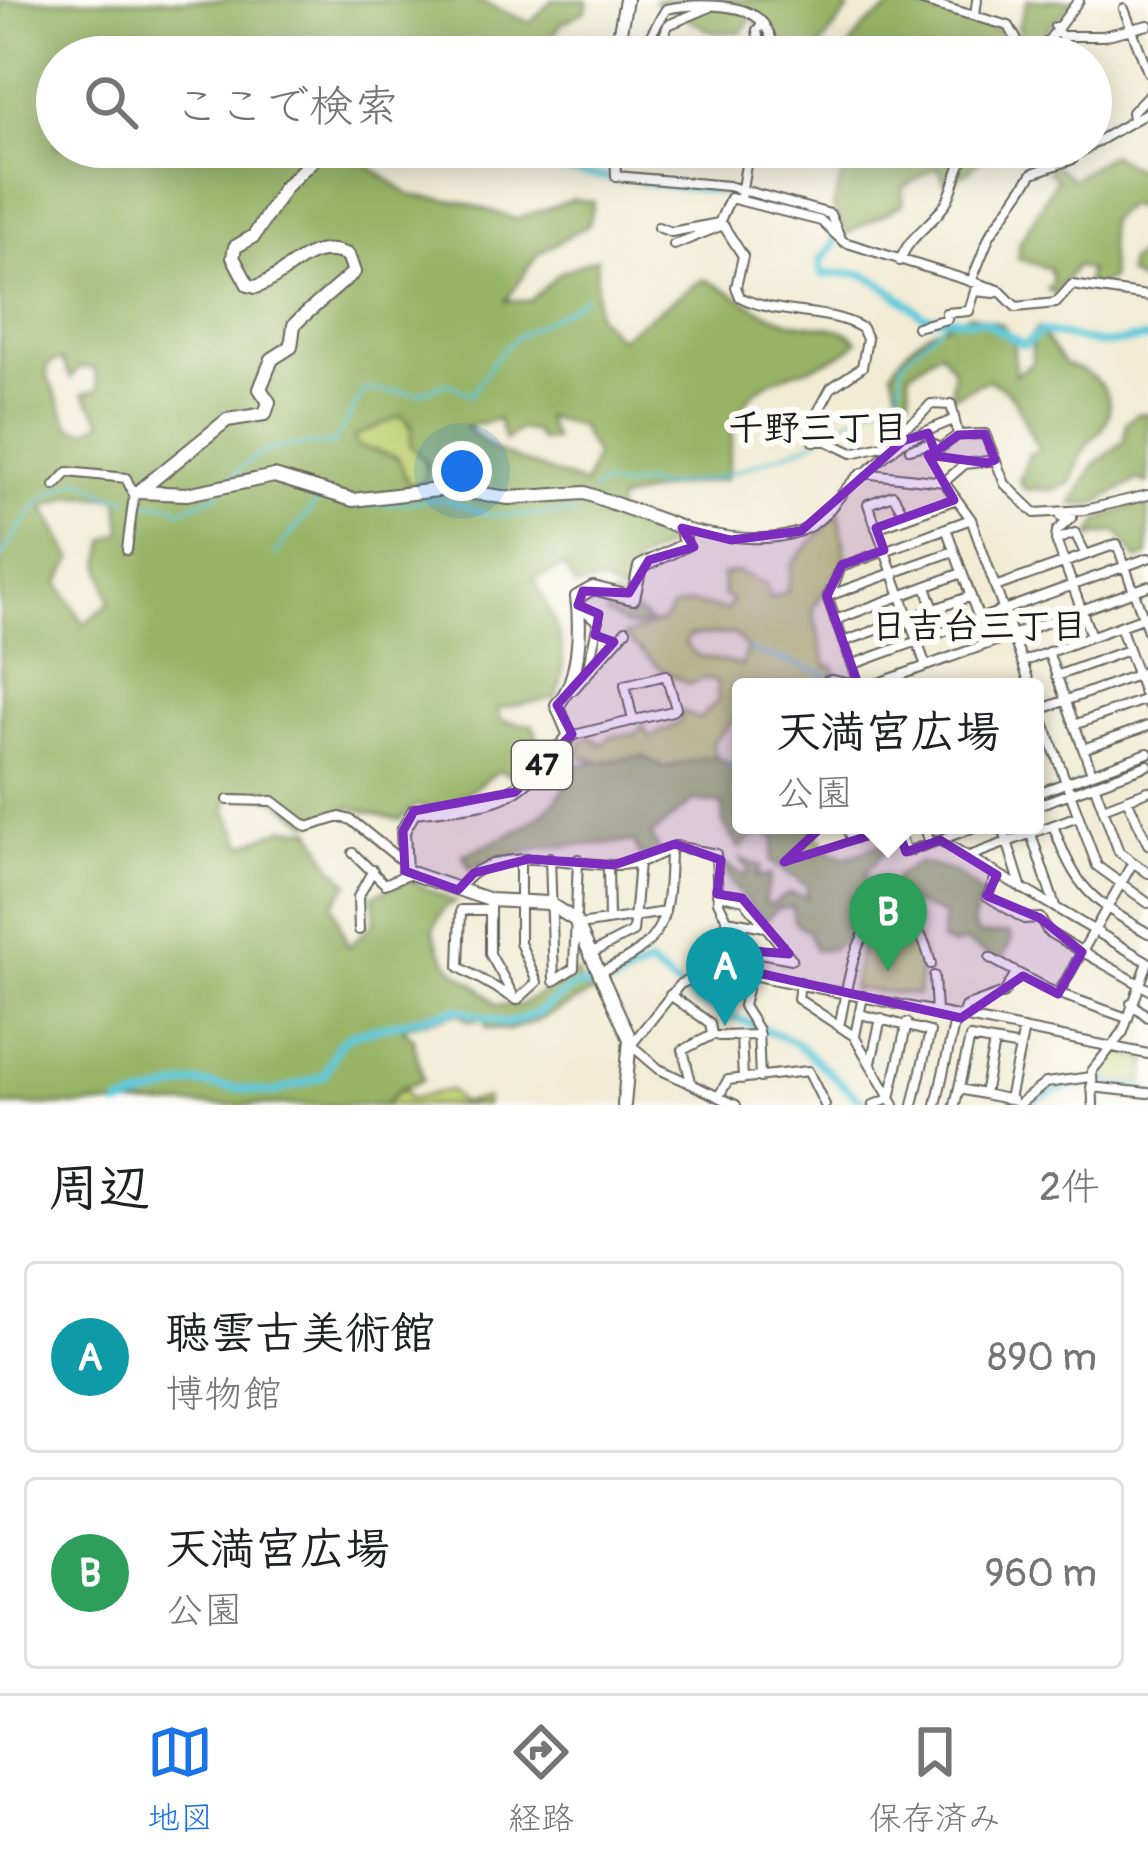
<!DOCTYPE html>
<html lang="ja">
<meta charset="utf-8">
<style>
:root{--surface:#fff;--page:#f6f6f6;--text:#202124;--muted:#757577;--line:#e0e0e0;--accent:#1a73e8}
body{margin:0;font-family:Pangolin,"Klee One",sans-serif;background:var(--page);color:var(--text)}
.you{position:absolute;left:462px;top:471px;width:42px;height:42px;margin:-30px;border:9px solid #fff;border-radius:50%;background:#1a73e8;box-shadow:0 0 0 18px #1a73e833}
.badge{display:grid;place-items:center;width:78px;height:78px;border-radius:50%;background:var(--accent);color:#fff;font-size:39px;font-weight:700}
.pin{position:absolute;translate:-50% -99px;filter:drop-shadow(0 3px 6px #0008)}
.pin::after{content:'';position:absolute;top:63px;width:42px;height:36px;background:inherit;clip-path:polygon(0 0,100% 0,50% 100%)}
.popup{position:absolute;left:732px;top:678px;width:312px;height:156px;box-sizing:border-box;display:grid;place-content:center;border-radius:12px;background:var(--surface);filter:drop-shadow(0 3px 9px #0005);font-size:39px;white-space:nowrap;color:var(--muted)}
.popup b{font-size:45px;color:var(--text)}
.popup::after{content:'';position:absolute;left:50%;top:100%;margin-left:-24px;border:24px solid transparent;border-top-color:var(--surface)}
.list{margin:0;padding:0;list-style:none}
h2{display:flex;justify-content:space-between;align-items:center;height:156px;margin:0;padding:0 48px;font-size:51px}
h2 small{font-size:39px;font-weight:400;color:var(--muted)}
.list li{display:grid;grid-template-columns:78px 1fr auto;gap:36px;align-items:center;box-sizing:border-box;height:192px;margin:0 24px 24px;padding:0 24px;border:3px solid var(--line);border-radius:12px}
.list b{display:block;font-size:45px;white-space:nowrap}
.list p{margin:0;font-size:39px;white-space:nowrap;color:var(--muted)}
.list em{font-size:39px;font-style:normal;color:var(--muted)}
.icon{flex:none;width:66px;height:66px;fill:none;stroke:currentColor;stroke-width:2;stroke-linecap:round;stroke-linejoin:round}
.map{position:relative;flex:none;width:1148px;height:1105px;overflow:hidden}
.search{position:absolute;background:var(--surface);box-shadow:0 6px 30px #0003;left:36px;right:36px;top:36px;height:132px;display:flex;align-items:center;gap:30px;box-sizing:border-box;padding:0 42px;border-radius:66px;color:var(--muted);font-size:45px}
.sheet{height:588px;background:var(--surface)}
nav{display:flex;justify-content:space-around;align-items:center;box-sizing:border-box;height:168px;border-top:3px solid var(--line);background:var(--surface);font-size:33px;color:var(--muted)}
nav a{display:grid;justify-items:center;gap:6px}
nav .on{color:var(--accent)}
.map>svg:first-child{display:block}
.green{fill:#bfd174;stroke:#6e7648;stroke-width:3;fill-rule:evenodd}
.forest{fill:#97b366;stroke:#5a6841;stroke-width:3;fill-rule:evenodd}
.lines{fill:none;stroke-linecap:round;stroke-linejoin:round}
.stream{stroke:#5fc9da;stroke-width:3}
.river{stroke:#5fc9da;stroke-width:8}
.minor-casing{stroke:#67655d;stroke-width:12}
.major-casing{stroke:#67655d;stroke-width:16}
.minor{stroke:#fff;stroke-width:8}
.major{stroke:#fff;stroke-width:12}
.marked{fill:#7b2cbf;fill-opacity:0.2;stroke:#7b2cbf;stroke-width:9;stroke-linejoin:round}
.labels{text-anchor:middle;stroke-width:12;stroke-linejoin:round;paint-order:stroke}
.shield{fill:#fdfcf7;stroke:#605f5e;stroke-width:3}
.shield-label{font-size:30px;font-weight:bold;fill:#1c1c1c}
.neighbourhood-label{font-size:36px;font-weight:bold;fill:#1c1c1c;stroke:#fdfcf7}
</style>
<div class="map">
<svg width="1148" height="1105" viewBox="0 0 1148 1105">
<rect width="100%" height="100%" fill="#fdfcf7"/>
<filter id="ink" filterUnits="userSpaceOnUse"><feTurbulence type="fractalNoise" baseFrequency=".00833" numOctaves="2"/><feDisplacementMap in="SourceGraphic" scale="24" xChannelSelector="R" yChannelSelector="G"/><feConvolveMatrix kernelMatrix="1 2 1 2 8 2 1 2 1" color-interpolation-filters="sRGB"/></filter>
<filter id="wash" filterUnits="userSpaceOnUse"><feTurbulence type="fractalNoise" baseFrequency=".004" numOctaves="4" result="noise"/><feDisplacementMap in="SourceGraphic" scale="48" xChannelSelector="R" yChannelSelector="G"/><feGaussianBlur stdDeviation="2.7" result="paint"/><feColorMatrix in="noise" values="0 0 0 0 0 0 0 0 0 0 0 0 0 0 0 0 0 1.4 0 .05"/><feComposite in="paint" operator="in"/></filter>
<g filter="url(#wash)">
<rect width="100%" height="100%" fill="#f2ecd5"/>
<!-- green -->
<path class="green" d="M 401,415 C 416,428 426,460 425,481 L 409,486 L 357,446 L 353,437 Z
M 839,512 L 846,560 L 812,609 L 827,667 L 833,666 L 837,677 L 798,687 L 741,687 L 741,713 L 712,743 L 717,757 L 663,768 L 643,756 L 605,763 L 579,756 L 581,741 L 591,737 L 602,745 L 610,737 L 636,734 L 643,725 L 650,738 L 680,722 L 681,711 L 699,719 L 718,701 L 717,683 L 705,678 L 689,684 L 661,669 L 624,636 L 665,620 L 671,608 L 693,603 L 726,611 L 732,601 L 724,595 L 722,575 L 737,572 L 766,584 L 769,599 L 787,592 L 792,564 ZM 734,634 L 747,648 L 742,666 L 696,655 L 685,644 L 689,636 Z
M 873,928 L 917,940 L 922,956 L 918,995 L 852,989 L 863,939 Z
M 1116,1052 L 1147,1061 L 1143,1083 L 1097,1080 Z
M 449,1090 L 461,1103 L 486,1098 L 486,1105 L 385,1105 L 398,1091 L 406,1091 L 409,1099 Z"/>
<!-- forest -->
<path class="forest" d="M 0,0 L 476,0 L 531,23 L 552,0 L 588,0 L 586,11 L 562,23 L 539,57 L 399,57 L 383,44 L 377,57 L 57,57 L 57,147 L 342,147 L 410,195 L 463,202 L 516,219 L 574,199 L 594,202 L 588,225 L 538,254 L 506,301 L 530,301 L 561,272 L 597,258 L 596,314 L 619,338 L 703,279 C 735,291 758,314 792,322 C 815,328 841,323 858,341 C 827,376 760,365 738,414 C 730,431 731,460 726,479 L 667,487 L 618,501 L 616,513 L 671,530 L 666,547 L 634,564 L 630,591 L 623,596 L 600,582 L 576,587 L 564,567 L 534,579 C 554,621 574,652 556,698 L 497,709 L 502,721 L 533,725 L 543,754 L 525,780 L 499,771 L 441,810 L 416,805 L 400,820 L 349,807 L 309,823 L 274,798 L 230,792 L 226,809 L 244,845 L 285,828 L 312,829 L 331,865 L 349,883 L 333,904 L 348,947 L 375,921 L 373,895 L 409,880 L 455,902 L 444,908 L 433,929 C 450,985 466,967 496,1005 L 520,1005 L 578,972 L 581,983 L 598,990 L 539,1020 L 508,1030 L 487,1028 L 484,1019 L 470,1021 L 459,1013 L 402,1027 L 413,1038 L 423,1080 L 400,1089 L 384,1105 L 0,1105 ZM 61,359 L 71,378 L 79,368 L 94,368 L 99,390 L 83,394 L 103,422 L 86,431 L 70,427 L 47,375 L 47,366 ZM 401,416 L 412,425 L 410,445 L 426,463 L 424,481 L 409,486 L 398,457 L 357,446 L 354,437 ZM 545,417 L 579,426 L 595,456 L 585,485 L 493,450 L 466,427 L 498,419 L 505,441 L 519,429 L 533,431 L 541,441 L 554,440 ZM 73,496 L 118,498 L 122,532 L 106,540 L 101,565 L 110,602 L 84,624 L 59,583 L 73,559 L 44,507 Z
M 653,0 L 848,0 L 848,11 L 819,48 L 845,54 L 865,26 L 899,3 L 1006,31 L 1021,57 L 765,57 L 754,13 L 742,32 L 714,33 Z
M 1027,0 L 1075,0 L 1051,24 L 1032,56 L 1018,28 Z
M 849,147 L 897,147 L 897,152 L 991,147 L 968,172 L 945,183 L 938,167 L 903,187 L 903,204 L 847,234 L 833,208 Z
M 1111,154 L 1136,169 L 1148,166 L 1148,209 L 1127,205 L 1108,221 L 1111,279 L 1093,290 L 1086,280 L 1089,271 L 1076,266 L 1055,294 L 1047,289 L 1053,282 L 1050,269 L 1018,259 L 1019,244 L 1057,178 L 1047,171 L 1054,165 L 1072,179 Z
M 1148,247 L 1148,299 L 1142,283 L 1127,274 L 1129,261 Z
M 970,314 L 1003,325 L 1014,346 L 1015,375 L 1032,363 L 1032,334 L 1038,328 L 1065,365 C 1092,371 1121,394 1104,426 C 1100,434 1090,439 1085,448 C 1079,459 1076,472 1071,483 L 1055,490 L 1025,489 L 1019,482 L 1029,454 L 1040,450 C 1022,429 1024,392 988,380 L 951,397 L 953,370 L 940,350 L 909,373 L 910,396 L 901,399 L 892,371 C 911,337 936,327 970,314 Z
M 1148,413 L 1148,484 L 1138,480 L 1092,505 L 1072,504 L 1094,465 L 1124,441 L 1126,423 L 1136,414 Z
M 1148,499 L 1148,555 L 1137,560 L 1117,531 L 1090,537 L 1099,520 Z
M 614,597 L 650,622 C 626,632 627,624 607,615 L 607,600 Z
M 643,756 L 663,768 L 712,756 L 741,768 L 741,825 L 817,825 L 814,830 L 830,852 L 846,858 L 879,845 L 886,849 L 864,875 L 892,891 L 897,875 L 919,862 L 954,872 L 981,893 L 972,925 L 979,935 L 1009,933 L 1012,939 L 1001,962 L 965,942 L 952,946 L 941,941 L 944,915 L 904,900 L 831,949 L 815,950 L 808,932 L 794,921 L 792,907 L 776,909 L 764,922 L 731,883 L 722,863 L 744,876 L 749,871 L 741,859 L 761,866 L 756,877 L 771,875 L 764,901 L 770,905 L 790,893 L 807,897 L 807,886 L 771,862 L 775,839 L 762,828 L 740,849 L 723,823 L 723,804 L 693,801 L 652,835 L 659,851 L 655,857 L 638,854 L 635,842 L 543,847 L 470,869 L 463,855 C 513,834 555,819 576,765 Z"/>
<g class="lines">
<!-- stream -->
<path class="stream" d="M 231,480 C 255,444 294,444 333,445 L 365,390 L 421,393 L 447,383 L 471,395 C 485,374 498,350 520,335 C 542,320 564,315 585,296
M 592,491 L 602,484 L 623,488 L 645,482 L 651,487 L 717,478 L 804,446 L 876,404 L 899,399 L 902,361 L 941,325
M 138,502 L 173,505 L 178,511 L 222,493
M 275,554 L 320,498 L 356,507 L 442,499 L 488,515 L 572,514 L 585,496
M 0,559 C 26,521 34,494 83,480 L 107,495 L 128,499
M 749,650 L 826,674 L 832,687
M 727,764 L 741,771
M 1073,786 L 1148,759
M 1035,799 L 1061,790"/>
<!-- river -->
<path class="river" d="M 439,147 L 620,180
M 641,182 L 728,192 L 833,222 L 835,243 L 820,261 L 822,274 C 835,276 848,271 861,274 C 876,277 911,305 923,316 L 984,321 L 1024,345 L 1042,331 L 1102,344 L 1148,338
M 119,1105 L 194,1083 L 272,1093 L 324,1076 L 339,1044 L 352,1034 L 459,1009 L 506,1024 L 536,1014 L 574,986 L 612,984 L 649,965 L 699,1003 L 795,1042 L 866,1105
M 1028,1105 C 1066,1079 1103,1082 1147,1090"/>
</g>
</g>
<g filter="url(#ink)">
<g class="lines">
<defs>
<path id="minor" d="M 919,0 L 1009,26 L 1026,57
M 1124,9 L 1148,72
M 975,15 L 977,0
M 1055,27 L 1061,36 L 1103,36 L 1148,25
M 638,57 L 666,9 C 690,4 744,1 762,22 C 771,32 773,45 778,57
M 656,57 L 668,25 L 708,8
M 761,57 L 757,30 L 763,23
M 1036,57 L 1079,0
M 1054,57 L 1064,37
M 1133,118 L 1132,112 L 1148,95
M 1091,145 L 1148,112
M 615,147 L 616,176 L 728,186 L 830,214 L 841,239
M 1045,147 L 1068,159 L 1089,147
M 740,200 L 749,147
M 658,227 L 671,232 L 719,223 L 730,198 L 821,221 L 844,242 L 999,290 L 1016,307 L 1056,303 L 1072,285 L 1148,296
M 674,245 L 723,225 L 743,256 L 736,287 L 740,297 C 779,317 825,307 862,328 L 867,339 L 862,367 L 831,388 L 807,432 L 813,441 L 827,441 L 852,453 L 903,441
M 900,261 C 909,234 936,223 948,199 C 958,178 956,164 973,147
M 971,282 L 990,235 L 1033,173 L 1073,159
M 917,327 L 947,319 L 946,313 L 969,311 L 975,291 L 994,293
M 951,404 L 958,435 L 985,434 L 1005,484 L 1035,513 L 1085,510 L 1148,495
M 890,435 L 916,420 L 931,404 L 951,405
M 910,449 L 932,443 L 939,449 L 958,435
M 866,472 L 903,441 L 953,420
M 944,482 L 971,519 L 1031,687
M 944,482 L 965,464 L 995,460
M 55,486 L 68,472 L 126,478 L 134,495 L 127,550
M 906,517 L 893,495 L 868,504 L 926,666
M 684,528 C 722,537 785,549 819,520 C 835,507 844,486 862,473 L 944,482
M 876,528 L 954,500
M 946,528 L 979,619
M 1056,540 L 1057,531 L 1072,517 L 1061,517
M 1086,555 L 1075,533 L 1056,540 L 1091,636
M 926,587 L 934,609
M 995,587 L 1117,544 L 1148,631
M 828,596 L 954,551
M 578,605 L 598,622 L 588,669
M 835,620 L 962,573
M 1120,626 L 1148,705
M 843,642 L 971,596
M 1048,652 L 1092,773
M 1022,662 L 1147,616
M 851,665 L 1148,558
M 1056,676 L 1128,650
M 859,686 L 828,599 L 841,567 L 971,519
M 812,687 L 831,680 L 861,686
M 868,687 L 1148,586
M 573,690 L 626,630
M 1035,698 L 1097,866 L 1148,903
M 1039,710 L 1148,671
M 1074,725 L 1146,699
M 570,736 L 672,711 L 676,708 L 666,675 L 625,685 L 633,721
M 1083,749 L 1148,726
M 1094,784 L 1119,852 L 1148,873
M 1035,794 L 1148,753
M 1127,799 L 1148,844
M 228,800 L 273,801 L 307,827 L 340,817 L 351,820 L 402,861
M 1035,806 L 1148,765
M 1103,808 L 1148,791
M 846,825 L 851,839 L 897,827
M 897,825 L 906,852 L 981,825
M 924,825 L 930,843
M 1002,825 L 1022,889
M 1053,825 C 1076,889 1091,900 1148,933
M 1031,834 L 1055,906
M 940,840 L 1148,962 L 1123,1032 L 1092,1071 L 1093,1105
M 353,853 L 385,884 L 408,874
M 550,857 L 554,981 L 574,968 L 578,859
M 967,857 L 1078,816
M 608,865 L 609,920
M 997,875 L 987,896 L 1024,919 L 1040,918 L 1048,932 L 1148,989
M 458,890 C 486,842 568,864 611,865 C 636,866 654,858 675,846 L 716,854 L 718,901 L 742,950 L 744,970
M 717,894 L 744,900 L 792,959
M 490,900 L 490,910 L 461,910 L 459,967 L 517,1000 L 537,982 L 520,943 L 520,861
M 490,910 L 490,954 L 512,993
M 727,920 L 765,927
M 580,925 L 665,912
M 359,930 L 358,897 L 373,870
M 742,950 L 792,959
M 592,953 L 633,932 L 639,862
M 990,958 L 1049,990 L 1127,1018
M 751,972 L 743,1006 L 758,1030 L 760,1078
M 598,973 C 667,943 668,921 670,850
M 934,976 L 936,1012
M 800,982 L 798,999 L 854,1036 L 894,1105
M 1058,994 L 1132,864
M 670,995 L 710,1023 L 712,1035 L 683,1050 L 691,1082
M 1131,1003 L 1148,1017
M 860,1014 L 930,1032 L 913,1105
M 961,1018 L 965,1007 L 1004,993 L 1016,973
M 839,1026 C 847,996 853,905 898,918 C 920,925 926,944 931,964
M 718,1036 L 759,1035
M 741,1036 L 743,1079
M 855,1036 L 863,996
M 871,1063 L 881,1018
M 1091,1087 L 1148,1093
M 959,1089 L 984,1094 L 994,1043
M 720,1094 L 728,1080 L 808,1071 L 825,1105
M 984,1094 L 1012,1100
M 890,1098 L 907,1023
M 1009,1099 L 1024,1029
M 736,1105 L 659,1069 L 631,1045 L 680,984 L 716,968 L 1148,1054
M 873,1105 L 889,1099
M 936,1105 L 956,1016
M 955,1105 L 970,1038 L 1020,1047
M 1018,1105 L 1046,1083 L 1091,1077"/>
<path id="major" d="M 615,57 L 626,0
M 308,147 L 315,158 L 285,187 L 254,236 L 235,247 L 233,257 L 248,285 L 256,287 C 289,276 307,238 348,255 L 354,272 L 301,318 L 294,325 L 291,347 L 272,359 L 260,389 L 269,402 L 265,414 L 227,420 L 138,492 L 187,494 L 274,476 L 353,500 L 446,489 L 509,498 L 585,493 L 682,528 L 685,545 L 640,567 L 633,598 L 593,588 L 577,597 C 581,628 580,681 557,705 L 570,736 C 506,807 506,800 414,811 L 403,831 L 405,871 L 490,900 L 548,903 L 575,920 L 630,1039 L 624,1105"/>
</defs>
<!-- minor casing -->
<use href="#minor" class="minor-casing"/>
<!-- major casing -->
<use href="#major" class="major-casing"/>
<!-- minor -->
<use href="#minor" class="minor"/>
<!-- major -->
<use href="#major" class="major"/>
</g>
</g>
<!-- marked area -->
<path class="marked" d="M 928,433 L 935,452 L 958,435 L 985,434 L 995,460 L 987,463 L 928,455 L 954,500 L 876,528 L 884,550 L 842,565 L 827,596 L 860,690 L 873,685 L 899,755 L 784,862 L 897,827 L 906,852 L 940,840 L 997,875 L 987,896 L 1040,918 L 1082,952 L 1058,994 L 1023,976 L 961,1018 L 744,970 L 742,950 L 789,954 L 742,898 L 717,894 L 721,860 L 675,844 L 614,865 L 529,859 L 474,873 L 458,890 L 405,871 L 403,831 L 414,811 L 515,792 L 572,734 L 557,705 L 614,642 L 595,635 L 599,614 L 578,605 L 583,591 L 629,593 L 649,560 L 694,547 L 682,528 L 731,540 L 801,531 L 903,441 Z"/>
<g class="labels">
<!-- shield labels -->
<rect class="shield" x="512" y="741" width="60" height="48" rx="9"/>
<g class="shield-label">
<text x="542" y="775">47</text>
</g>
<!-- neighbourhood labels -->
<g class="neighbourhood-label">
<text x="818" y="440">千野三丁目</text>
<text x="979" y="638">日吉台三丁目</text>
</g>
</g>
</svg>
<div class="you"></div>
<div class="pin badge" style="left:725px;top:1026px;background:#0f9aa8">A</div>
<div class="pin badge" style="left:888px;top:972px;background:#2e9e5b">B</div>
<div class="popup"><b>天満宮広場</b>公園</div>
<div class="search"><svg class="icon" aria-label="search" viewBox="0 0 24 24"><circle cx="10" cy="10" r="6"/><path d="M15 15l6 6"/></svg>ここで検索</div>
</div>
<section class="sheet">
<h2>周辺<small>2件</small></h2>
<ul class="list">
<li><span class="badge" style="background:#0f9aa8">A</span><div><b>聴雲古美術館</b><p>博物館</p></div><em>890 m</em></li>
<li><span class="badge" style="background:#2e9e5b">B</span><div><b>天満宮広場</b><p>公園</p></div><em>960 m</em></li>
</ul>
</section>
<nav>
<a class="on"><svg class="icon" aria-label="map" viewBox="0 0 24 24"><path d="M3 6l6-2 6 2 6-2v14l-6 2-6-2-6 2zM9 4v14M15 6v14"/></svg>地図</a>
<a><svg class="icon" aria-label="directions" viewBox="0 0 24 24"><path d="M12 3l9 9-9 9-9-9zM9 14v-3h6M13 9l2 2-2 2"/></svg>経路</a>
<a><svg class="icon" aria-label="saved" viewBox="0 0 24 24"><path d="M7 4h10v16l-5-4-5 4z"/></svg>保存済み</a>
</nav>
